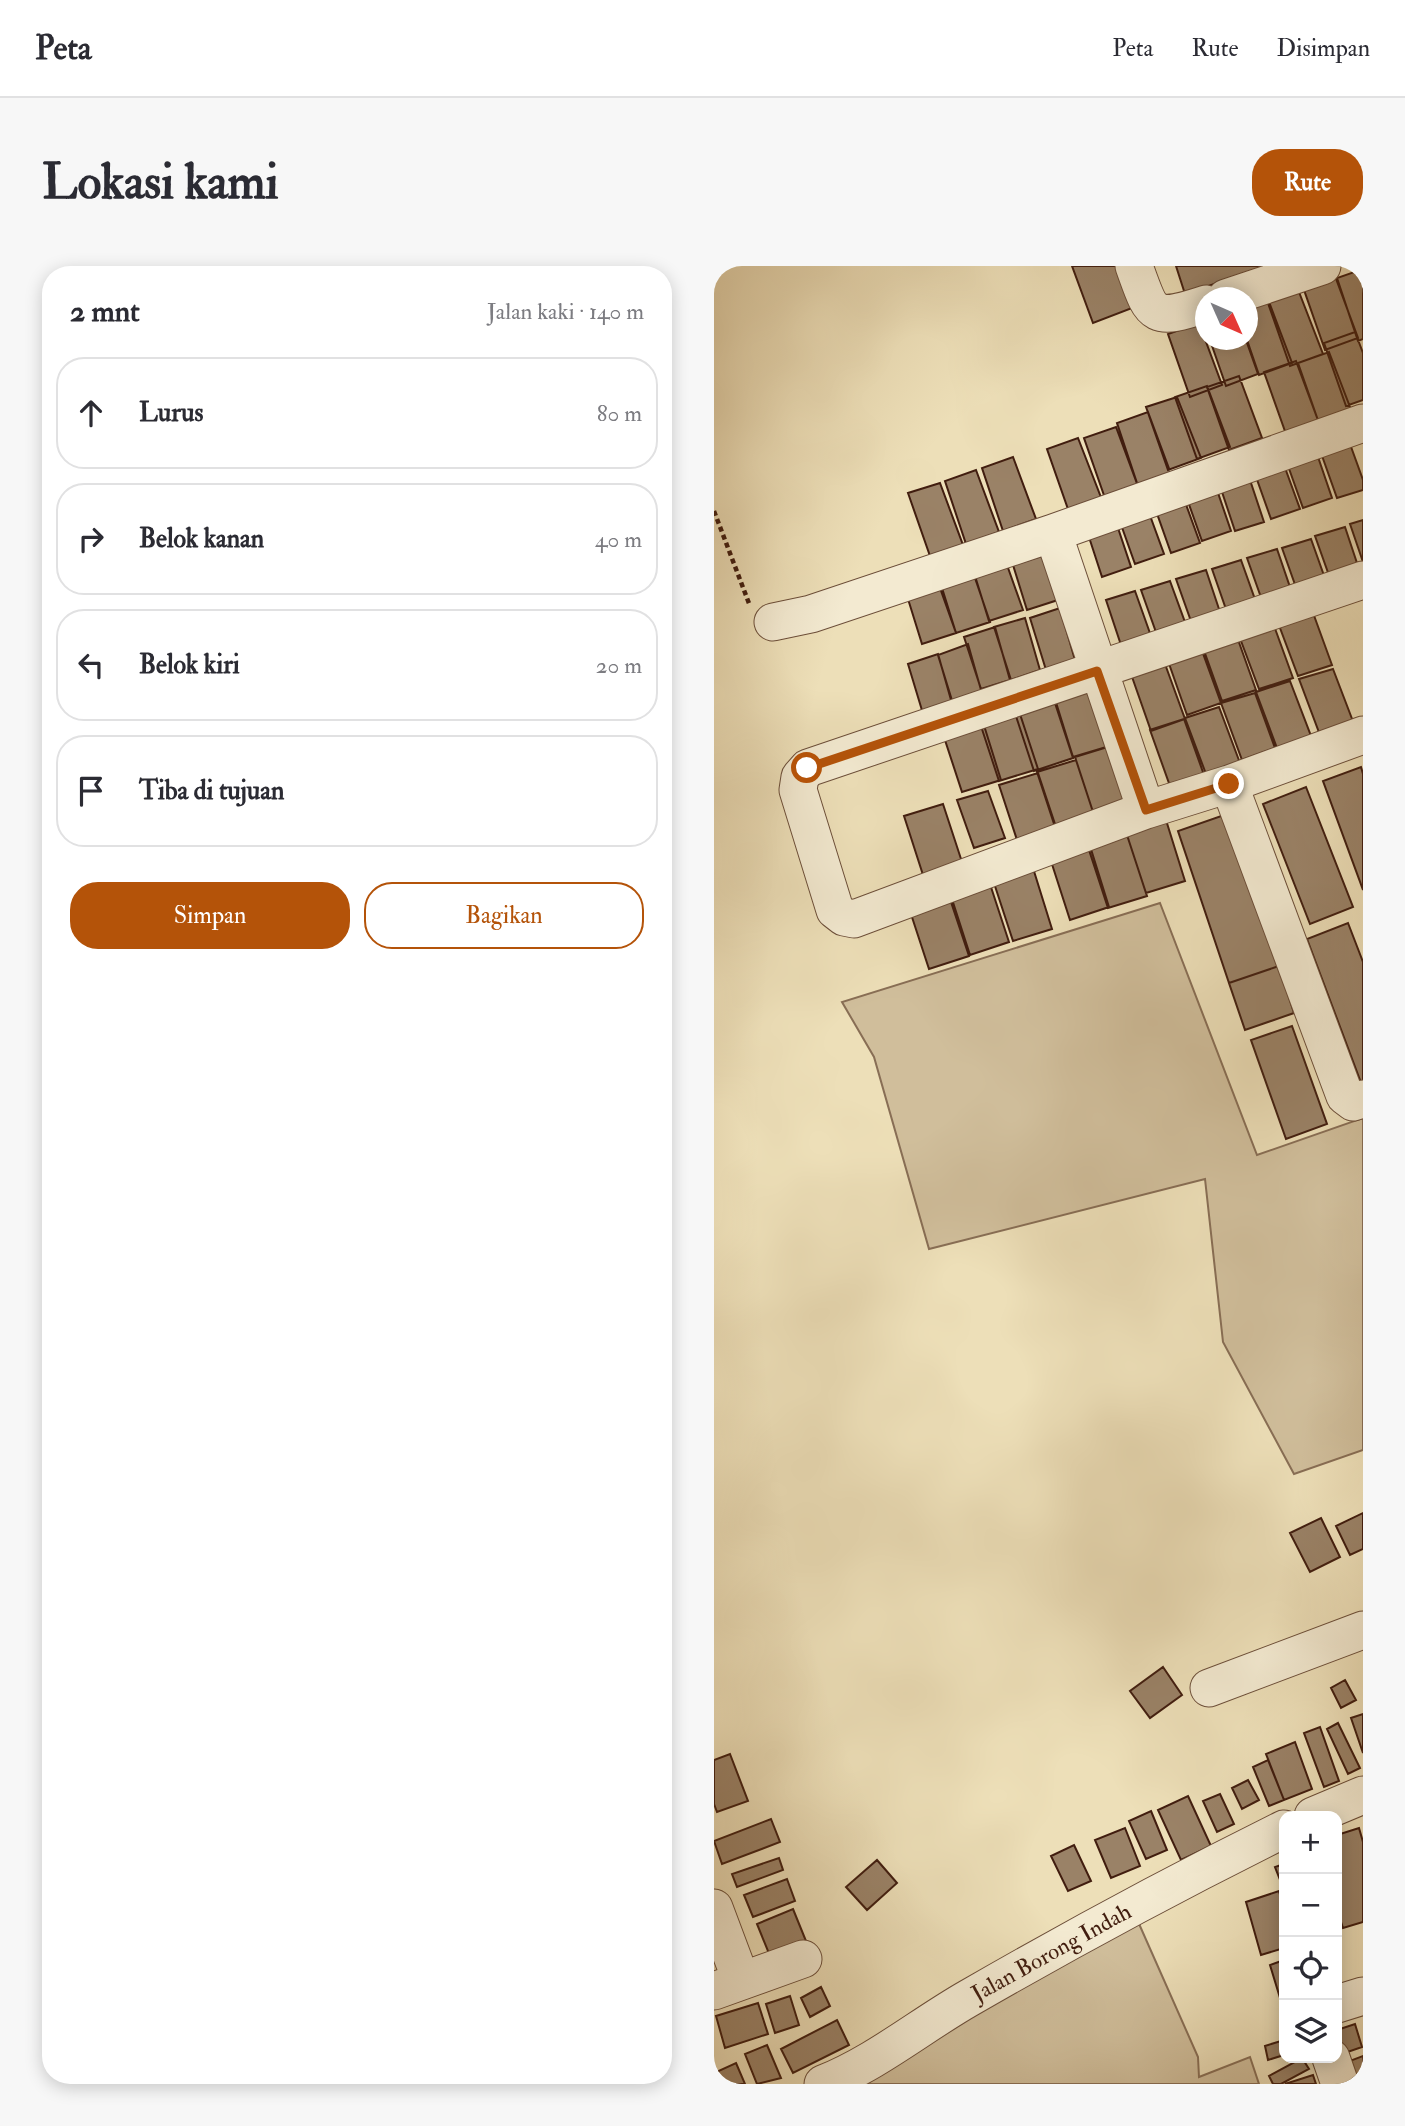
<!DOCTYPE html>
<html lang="id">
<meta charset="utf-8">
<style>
:root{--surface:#fff;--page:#f7f7f7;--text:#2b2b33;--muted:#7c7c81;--line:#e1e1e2;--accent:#b45309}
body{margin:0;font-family:"IM FELL Double Pica",serif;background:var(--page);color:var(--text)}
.controls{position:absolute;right:21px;bottom:21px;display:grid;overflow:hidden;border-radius:14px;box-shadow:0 4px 18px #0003}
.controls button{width:63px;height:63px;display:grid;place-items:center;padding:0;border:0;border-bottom:2px solid var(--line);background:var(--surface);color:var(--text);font:35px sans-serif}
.compass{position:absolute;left:481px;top:21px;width:63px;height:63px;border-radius:50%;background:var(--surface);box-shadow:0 4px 18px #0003;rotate:135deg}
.stop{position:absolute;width:21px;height:21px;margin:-16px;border:5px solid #b45309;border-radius:50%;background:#fff}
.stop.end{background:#b45309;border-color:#fff;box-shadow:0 2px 7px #0008}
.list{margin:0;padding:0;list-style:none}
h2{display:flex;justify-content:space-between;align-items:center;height:91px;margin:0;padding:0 28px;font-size:30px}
h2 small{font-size:23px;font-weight:400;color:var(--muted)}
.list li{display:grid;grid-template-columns:46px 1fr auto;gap:21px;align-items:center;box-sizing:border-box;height:112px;margin:0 14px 14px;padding:0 14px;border:2px solid var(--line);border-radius:28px}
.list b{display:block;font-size:26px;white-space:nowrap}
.list em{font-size:23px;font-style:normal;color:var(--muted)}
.actions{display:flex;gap:14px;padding:21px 28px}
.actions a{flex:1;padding:16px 0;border:2px solid var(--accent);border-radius:28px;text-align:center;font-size:24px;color:var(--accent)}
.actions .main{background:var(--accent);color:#fff}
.icon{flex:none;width:38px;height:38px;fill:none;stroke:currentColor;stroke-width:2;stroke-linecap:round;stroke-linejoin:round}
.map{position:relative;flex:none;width:649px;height:1818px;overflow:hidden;border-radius:28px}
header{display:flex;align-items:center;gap:42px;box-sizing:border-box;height:98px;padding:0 35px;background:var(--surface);border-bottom:2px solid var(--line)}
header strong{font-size:33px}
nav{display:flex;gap:38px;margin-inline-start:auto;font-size:24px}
.intro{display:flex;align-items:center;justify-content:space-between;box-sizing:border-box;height:168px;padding:0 42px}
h1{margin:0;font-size:49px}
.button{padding:18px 32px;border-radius:28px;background:var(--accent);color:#fff;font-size:24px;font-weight:700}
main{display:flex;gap:42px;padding:0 42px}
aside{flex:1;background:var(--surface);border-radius:28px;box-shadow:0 4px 18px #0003}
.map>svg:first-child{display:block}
.green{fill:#d0be9b;stroke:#886e55;stroke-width:2}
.building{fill:#9a8267;stroke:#411d0f;stroke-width:2}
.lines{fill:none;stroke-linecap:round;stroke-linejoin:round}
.minor-casing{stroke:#6c4e39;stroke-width:39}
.path{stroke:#411d0f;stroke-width:4.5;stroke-dasharray:5 3.5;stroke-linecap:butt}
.minor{stroke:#f3ead1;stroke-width:37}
.route{stroke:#b45309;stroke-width:9}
.labels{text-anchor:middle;stroke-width:5;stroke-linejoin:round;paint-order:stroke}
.street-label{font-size:23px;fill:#411d0f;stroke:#f3ead1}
</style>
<header>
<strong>Peta</strong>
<nav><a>Peta</a><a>Rute</a><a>Disimpan</a></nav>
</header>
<div class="intro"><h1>Lokasi kami</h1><a class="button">Rute</a></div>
<main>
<aside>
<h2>2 mnt<small>Jalan kaki · 140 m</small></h2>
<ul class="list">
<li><svg class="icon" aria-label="ahead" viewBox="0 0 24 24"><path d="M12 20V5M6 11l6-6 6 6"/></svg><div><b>Lurus</b></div><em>80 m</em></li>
<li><svg class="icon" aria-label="right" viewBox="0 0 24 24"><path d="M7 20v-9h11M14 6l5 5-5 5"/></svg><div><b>Belok kanan</b></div><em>40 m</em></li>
<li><svg class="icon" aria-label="left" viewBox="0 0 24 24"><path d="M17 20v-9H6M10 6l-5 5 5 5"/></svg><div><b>Belok kiri</b></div><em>20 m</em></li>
<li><svg class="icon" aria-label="arrive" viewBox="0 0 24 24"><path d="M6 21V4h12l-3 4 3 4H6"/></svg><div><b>Tiba di tujuan</b></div></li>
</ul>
<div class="actions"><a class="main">Simpan</a><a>Bagikan</a></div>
</aside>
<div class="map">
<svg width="649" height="1818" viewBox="0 0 649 1818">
<rect width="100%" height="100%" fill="#eddfb8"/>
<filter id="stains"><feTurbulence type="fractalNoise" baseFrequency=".00286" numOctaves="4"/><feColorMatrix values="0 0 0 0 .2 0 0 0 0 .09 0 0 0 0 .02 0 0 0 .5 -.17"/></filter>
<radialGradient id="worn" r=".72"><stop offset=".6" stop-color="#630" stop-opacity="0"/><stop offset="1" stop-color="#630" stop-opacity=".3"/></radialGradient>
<!-- green -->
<path class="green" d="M 446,637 L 543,889 L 649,852 L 649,1184 L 580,1208 L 509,1076 L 491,913 L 215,983 L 160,791 L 128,736 Z
M 422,1651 L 484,1791 L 485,1811 L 536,1791 L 545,1818 L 154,1818 L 152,1812 Z"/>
<!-- building -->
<path class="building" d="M 358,0 L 412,0 L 426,39 L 379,57 Z
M 462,0 L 553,0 L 471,28 Z
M 649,3 L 649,73 L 644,75 L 623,12 Z
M 621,10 L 644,72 L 611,84 L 589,21 Z
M 585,26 L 609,88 L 576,100 L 554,37 Z
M 555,36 L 578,97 L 545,109 L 533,74 L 534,43 Z
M 485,57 L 508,119 L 476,131 L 454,68 Z
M 641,66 L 649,87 L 649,134 L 632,140 L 610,77 Z
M 496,74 L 532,74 L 544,108 L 512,120 Z
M 615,86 L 639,149 L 606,160 L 584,97 Z
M 582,95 L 605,157 L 572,168 L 550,106 Z
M 525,110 L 548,172 L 515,184 L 493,121 Z
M 493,120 L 516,181 L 483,193 L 461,131 Z
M 463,131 L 487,192 L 454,204 L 432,141 Z
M 434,146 L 457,208 L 424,220 L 403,157 Z
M 402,161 L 425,223 L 392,235 L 370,172 Z
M 364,172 L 388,234 L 355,246 L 333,183 Z
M 636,178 L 649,214 L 649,224 L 623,232 L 607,187 Z
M 603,188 L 618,232 L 589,242 L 573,197 Z
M 299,191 L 322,253 L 289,265 L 268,202 Z
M 570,199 L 586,243 L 557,253 L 541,208 Z
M 262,204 L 285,266 L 252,278 L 231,215 Z
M 535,211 L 550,256 L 521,265 L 506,220 Z
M 226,217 L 249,279 L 216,290 L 194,227 Z
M 502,221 L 517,265 L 488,275 L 472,230 Z
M 470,233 L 486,277 L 457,287 L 441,242 Z
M 434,244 L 450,288 L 421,298 L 405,253 Z
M 649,254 L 649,296 L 636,258 Z
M 402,256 L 417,301 L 388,311 L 373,265 Z
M 631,261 L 646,306 L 617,315 L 601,270 Z
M 597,273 L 613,318 L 584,327 L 568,282 Z
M 563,283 L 578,327 L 549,337 L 533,292 Z
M 331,289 L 347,333 L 313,344 L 299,299 Z
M 527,294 L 543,339 L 514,349 L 498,303 Z
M 293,299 L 309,344 L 275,355 L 261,310 Z
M 492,304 L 507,349 L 478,358 L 462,313 Z
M 261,312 L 276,356 L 242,367 L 228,322 Z
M 456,315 L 472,359 L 443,369 L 427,324 Z
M 226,322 L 242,367 L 208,378 L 194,333 Z
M 421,325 L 437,370 L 407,379 L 392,334 Z
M 346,342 L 361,394 L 332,404 L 316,352 Z
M 598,344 L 618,399 L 584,410 L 563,354 Z
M 311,352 L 326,404 L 297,414 L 280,361 Z
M 559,357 L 579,412 L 545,423 L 524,367 Z
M 281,361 L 296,414 L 267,423 L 250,371 Z
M 522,368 L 542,424 L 508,435 L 488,379 Z
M 254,378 L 269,431 L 240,441 L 224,389 Z
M 487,382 L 507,437 L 473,449 L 453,392 Z
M 224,388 L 239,441 L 210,451 L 194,398 Z
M 451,398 L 471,453 L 437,465 L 417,408 Z
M 619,403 L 640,458 L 606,469 L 585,413 Z
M 576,415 L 597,470 L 563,482 L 542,426 Z
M 379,418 L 399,479 L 359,491 L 340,430 Z
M 541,427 L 561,482 L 528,494 L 507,437 Z
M 339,431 L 359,492 L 320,505 L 300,444 Z
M 505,441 L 526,497 L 492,508 L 471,452 Z
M 304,442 L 324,503 L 285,515 L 265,454 Z
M 268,453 L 287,514 L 248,526 L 228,465 Z
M 470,453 L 490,509 L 456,520 L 436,464 Z
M 400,479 L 419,540 L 381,552 L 361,491 Z
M 362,494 L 382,555 L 343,567 L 323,506 Z
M 647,501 L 649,508 L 649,624 L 609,515 Z
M 324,507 L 344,567 L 305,580 L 285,519 Z
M 592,521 L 639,641 L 596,658 L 549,538 Z
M 274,525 L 291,572 L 260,582 L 243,534 Z
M 229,538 L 249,599 L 210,612 L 190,550 Z
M 513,548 L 565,700 L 515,717 L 464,565 Z
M 452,554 L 471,615 L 432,627 L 412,566 Z
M 413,569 L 433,630 L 394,642 L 374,581 Z
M 376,580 L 395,641 L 356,654 L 336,592 Z
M 319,602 L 338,663 L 299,675 L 279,614 Z
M 275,615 L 295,676 L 256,689 L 236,627 Z
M 235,630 L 255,690 L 215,703 L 195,642 Z
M 634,657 L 649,696 L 649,822 L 593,673 Z
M 565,700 L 580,747 L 531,764 L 515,717 Z
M 578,760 L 613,858 L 572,873 L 537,774 Z
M 649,1247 L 649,1283 L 636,1289 L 622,1260 Z
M 607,1252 L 626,1291 L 596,1306 L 576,1267 Z
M 449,1401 L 468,1429 L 436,1452 L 416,1425 Z
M 631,1414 L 642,1434 L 627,1442 L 617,1422 Z
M 649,1448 L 649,1487 L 637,1452 Z
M 624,1457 L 646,1502 L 634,1508 L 613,1463 Z
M 606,1461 L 625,1515 L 610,1521 L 590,1467 Z
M 581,1476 L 598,1523 L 570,1534 L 552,1488 Z
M 16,1488 L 34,1535 L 3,1546 L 0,1538 L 0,1494 Z
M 554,1494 L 570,1534 L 555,1540 L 539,1501 Z
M 534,1514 L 545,1534 L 528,1543 L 518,1522 Z
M 506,1528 L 520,1558 L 503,1566 L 489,1535 Z
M 474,1530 L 497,1580 L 467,1594 L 444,1544 Z
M 437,1545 L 453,1584 L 432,1593 L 415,1555 Z
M 57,1553 L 66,1576 L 8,1598 L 0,1575 Z
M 411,1562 L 426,1600 L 397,1612 L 381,1574 Z
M 645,1562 L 649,1576 L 649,1656 L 629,1662 L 623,1644 L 623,1569 Z
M 360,1579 L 377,1615 L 354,1625 L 337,1590 Z
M 65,1592 L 69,1604 L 23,1621 L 18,1608 Z
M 163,1594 L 183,1617 L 153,1644 L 132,1621 Z
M 570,1598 L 570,1624 L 561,1601 Z
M 73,1613 L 81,1635 L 39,1651 L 30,1629 Z
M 565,1625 L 570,1643 L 570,1682 L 547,1689 L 532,1636 Z
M 79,1643 L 92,1675 L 56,1690 L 43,1658 Z
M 570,1694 L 570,1745 L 556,1699 Z
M 107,1721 L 116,1740 L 96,1751 L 87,1732 Z
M 76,1730 L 85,1759 L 61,1767 L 52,1738 Z
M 44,1737 L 54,1768 L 11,1782 L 2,1750 Z
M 123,1754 L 135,1779 L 79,1807 L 67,1783 Z
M 641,1758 L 648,1781 L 625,1789 L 623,1764 Z
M 570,1774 L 570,1789 L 554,1794 L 551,1780 Z
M 53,1779 L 67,1812 L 43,1818 L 31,1788 Z
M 649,1790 L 649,1818 L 641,1818 L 633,1796 Z
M 588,1792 L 595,1803 L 567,1818 L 559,1818 L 555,1810 Z
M 22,1797 L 31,1818 L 3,1818 L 0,1807 Z
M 599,1809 L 602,1818 L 571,1818 Z"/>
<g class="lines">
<defs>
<path id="minor" d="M 420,0 C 438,50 437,56 492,38
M 512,32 L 608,0
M 339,267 L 432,544
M 649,314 L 94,502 L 86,511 L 84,524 L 121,644 L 130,651 L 140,653 L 432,544 L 515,518 L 649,469
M 59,356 L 97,348 L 339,267 L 649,157
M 515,518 L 631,830 L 639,836 L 649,833
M 495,1422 L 649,1364
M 599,1550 L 649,1529
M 0,1642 L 27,1714
M 0,1725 L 89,1693
M 623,1738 L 649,1730
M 617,1792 L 626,1818
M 109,1818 C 162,1797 206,1760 255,1732 C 359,1672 463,1616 570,1563"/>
</defs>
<!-- minor casing -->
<use href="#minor" class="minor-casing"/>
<!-- path -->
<path class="path" d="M 0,245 L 36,340"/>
<!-- minor -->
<use href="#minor" class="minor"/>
</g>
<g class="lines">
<!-- route -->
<path class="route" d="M 93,502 L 383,405 L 432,544 L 515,518"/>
</g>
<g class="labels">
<!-- street labels -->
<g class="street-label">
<text transform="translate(337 1686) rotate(-29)" y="8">Jalan Borong Indah</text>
</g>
</g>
<rect width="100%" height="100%" filter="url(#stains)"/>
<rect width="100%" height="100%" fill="url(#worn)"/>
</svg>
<div class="controls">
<button>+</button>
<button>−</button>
<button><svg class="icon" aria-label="locate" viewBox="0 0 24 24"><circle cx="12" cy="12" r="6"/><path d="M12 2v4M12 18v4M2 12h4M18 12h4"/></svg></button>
<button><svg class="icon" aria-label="layers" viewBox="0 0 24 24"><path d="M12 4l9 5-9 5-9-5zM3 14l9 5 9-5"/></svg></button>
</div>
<svg class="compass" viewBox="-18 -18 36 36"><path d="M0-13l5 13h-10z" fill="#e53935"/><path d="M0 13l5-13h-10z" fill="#7c7c81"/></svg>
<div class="stop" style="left:93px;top:502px"></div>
<div class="stop end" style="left:515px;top:518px"></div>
</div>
</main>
